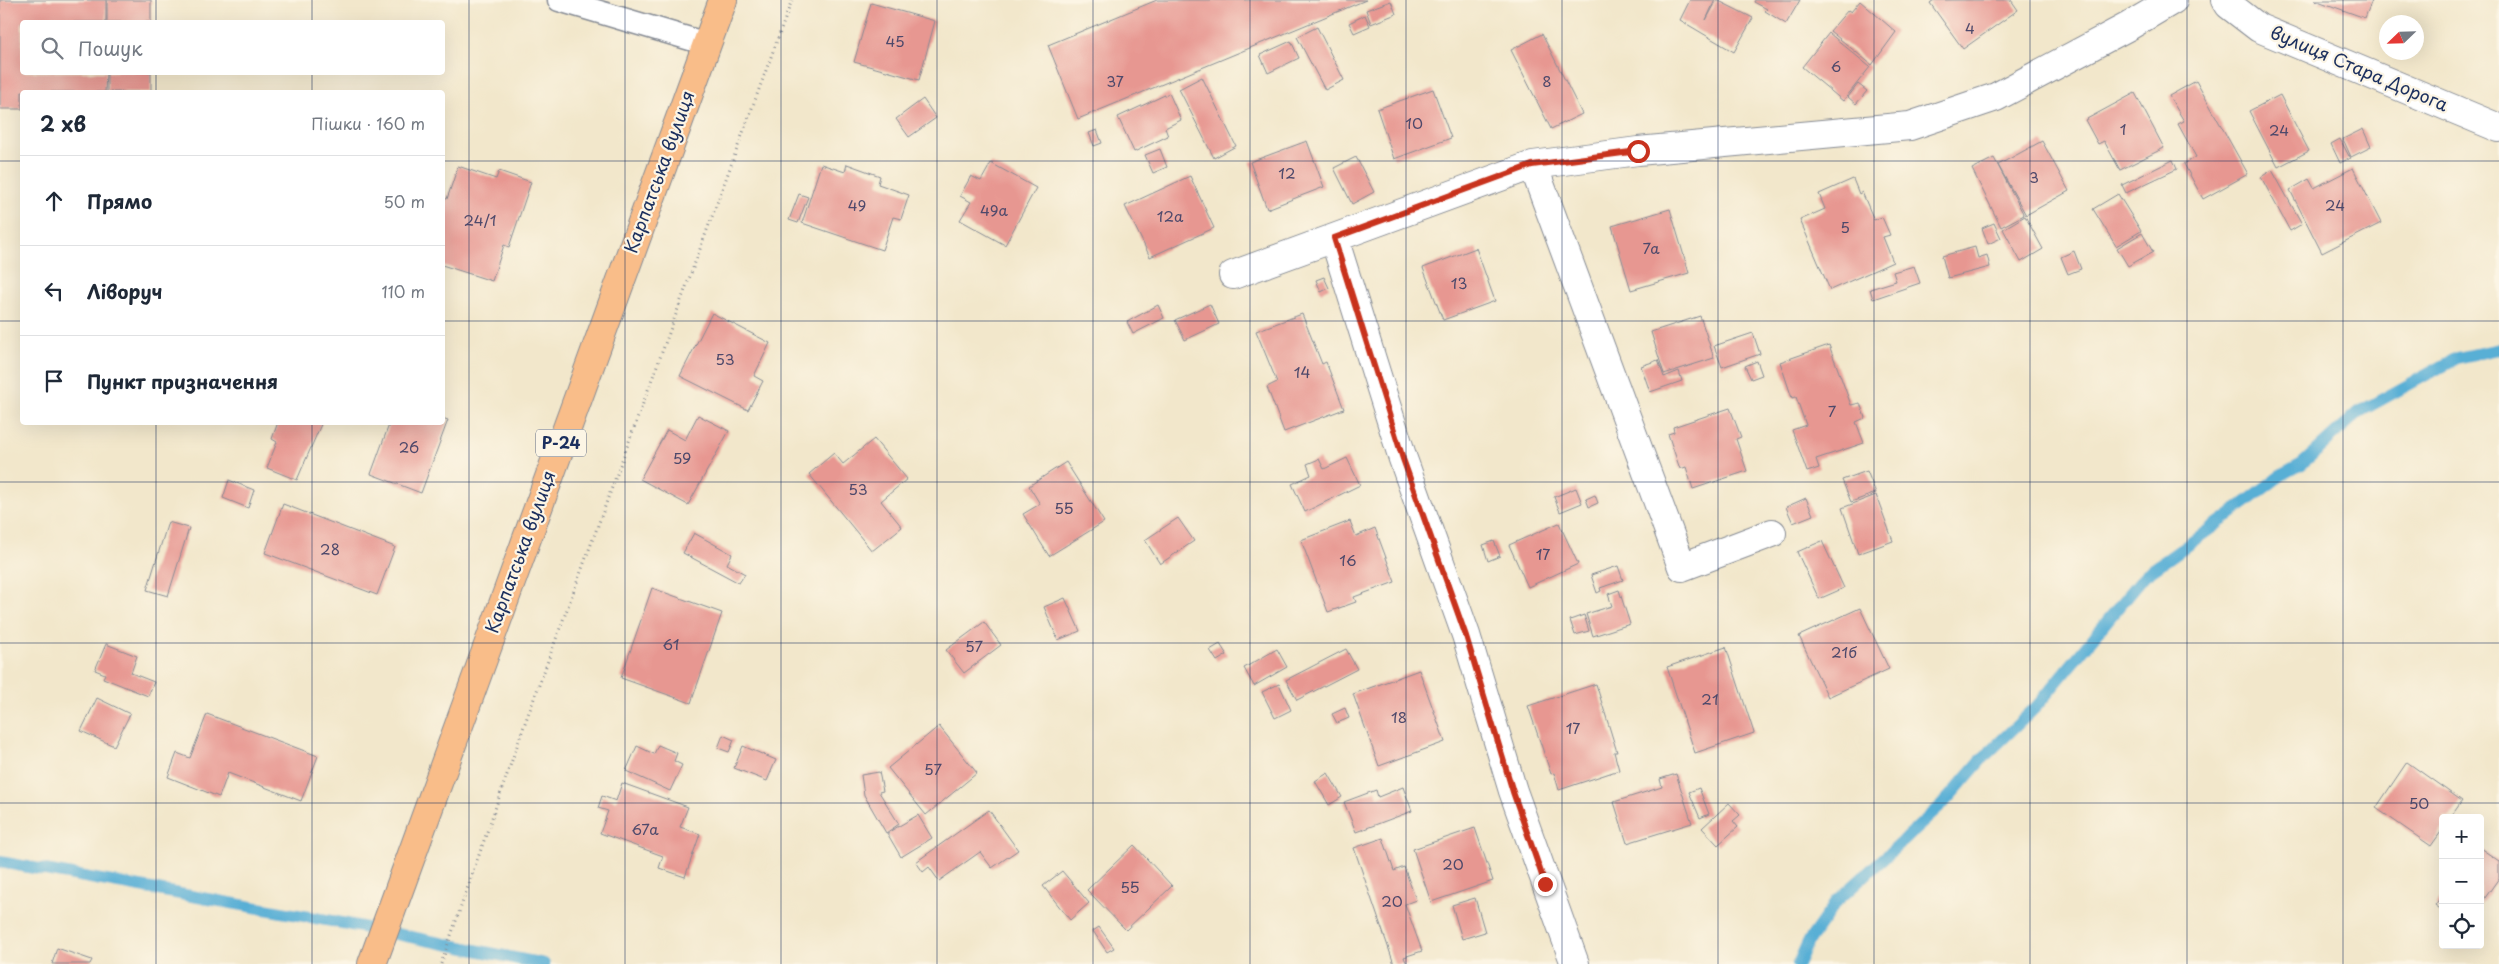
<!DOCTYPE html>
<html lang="uk">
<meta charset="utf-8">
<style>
:root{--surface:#fff;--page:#f6f6f7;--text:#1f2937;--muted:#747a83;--line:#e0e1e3}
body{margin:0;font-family:"Playpen Sans",sans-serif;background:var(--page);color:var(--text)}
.controls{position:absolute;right:15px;bottom:15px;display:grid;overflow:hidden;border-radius:5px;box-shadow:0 5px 20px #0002}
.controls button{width:45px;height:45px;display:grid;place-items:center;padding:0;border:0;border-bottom:1px solid var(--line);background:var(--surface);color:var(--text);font:25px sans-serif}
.compass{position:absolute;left:2379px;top:15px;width:45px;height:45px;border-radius:50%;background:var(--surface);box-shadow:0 5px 20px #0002;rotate:247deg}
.stop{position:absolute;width:15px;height:15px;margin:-11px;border:4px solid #c8321e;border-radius:50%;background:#fff}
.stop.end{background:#c8321e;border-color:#fff;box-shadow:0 1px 5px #0008}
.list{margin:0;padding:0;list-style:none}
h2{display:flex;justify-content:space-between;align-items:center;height:65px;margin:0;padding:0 20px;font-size:21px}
h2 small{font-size:16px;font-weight:400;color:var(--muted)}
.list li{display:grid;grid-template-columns:32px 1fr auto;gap:15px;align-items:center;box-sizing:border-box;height:90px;padding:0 20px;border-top:1px solid var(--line)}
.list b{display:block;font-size:19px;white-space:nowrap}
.list em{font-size:16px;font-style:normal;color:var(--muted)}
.icon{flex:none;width:28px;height:28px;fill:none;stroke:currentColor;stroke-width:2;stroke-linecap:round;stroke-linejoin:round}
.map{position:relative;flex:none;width:2499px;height:964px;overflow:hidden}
.search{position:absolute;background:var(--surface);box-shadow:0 5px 20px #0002;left:20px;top:20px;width:425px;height:55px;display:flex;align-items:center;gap:12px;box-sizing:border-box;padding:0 18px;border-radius:5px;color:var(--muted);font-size:19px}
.panel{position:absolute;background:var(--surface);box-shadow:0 5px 20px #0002;left:20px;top:90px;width:425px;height:335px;border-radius:5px}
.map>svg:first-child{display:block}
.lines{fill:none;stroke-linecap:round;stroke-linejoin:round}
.stream{stroke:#58afd5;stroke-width:12}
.building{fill:#e79791}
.service-casing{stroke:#868b94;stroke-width:25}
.minor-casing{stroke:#868b94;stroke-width:30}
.primary-casing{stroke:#868b94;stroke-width:30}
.path{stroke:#868b94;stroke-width:3;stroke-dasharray:1 4;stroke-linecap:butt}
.service{stroke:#fff;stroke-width:22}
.minor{stroke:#fff;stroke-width:28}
.primary{stroke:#f9bd89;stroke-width:28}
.route{stroke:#c8321e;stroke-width:6}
.grid{fill:none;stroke:#1b2f5e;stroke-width:1;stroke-opacity:0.55}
.labels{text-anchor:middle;stroke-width:4.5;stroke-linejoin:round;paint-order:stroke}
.number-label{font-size:15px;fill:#4e496b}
.shield{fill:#fcf5e5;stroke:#5e6a86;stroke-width:1}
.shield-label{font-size:16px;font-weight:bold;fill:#1b2f5e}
.street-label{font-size:18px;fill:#1b2f5e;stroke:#fcf5e5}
</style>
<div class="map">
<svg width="2499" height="964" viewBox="0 0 2499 964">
<rect width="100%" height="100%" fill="#fcf5e5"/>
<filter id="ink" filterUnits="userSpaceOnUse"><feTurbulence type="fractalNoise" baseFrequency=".02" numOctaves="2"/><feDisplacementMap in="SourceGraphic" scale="10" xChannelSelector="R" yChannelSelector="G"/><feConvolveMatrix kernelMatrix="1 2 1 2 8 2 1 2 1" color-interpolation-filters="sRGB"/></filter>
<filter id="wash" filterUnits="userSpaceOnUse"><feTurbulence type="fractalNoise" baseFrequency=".0096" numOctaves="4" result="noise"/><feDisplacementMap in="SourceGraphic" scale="20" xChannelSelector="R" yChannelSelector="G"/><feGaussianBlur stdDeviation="1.12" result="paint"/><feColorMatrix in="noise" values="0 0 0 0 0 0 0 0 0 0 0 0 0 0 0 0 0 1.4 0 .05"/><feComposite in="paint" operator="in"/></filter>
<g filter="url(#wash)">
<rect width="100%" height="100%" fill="#f2e7cb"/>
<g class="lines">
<!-- stream -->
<path class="stream" d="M 0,862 L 332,921 L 544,964
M 1798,964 L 1808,942 L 1837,901 L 1942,805 L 1982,759 L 2037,706 L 2145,575 L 2224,519 L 2280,476 L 2302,464 L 2359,412 L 2457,358 L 2499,349"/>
</g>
<g id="blocks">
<!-- building -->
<path class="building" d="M 0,0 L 106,0 L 106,22 L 22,22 L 22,72 L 106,72 L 105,92 L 22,92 L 22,109 L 0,109 Z
M 107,0 L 151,0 L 151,22 L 107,22 Z
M 1157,0 L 1366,0 L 1078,119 L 1048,45 Z
M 1690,0 L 1715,0 L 1706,20 L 1717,0 L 1753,18 L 1734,52 L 1680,20 Z
M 1755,0 L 1800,0 L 1786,24 L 1765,11 L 1767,9 L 1754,2 Z
M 1934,0 L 2011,0 L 2018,10 L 1963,49 L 1930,3 Z
M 2315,0 L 2372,0 L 2365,18 Z
M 1391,1 L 1396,14 L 1371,24 L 1366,10 Z
M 1860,1 L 1896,32 L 1872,65 L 1830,31 L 1848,10 L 1851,12 Z
M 871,3 L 935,21 L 919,80 L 854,62 Z
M 1365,15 L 1370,26 L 1354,33 L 1349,23 Z
M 1317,27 L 1344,80 L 1325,90 L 1297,37 Z
M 1829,33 L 1870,67 L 1843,101 L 1802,67 Z
M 1542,34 L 1582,114 L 1551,129 L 1511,50 Z
M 1291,41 L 1299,58 L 1268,73 L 1260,55 Z
M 107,72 L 151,72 L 151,92 L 107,92 Z
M 1202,77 L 1236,146 L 1214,158 L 1179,89 Z
M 2196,81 L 2248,174 L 2203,199 L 2184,164 L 2196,157 L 2178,124 L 2184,121 L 2169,96 Z
M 1858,84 L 1867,91 L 1856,104 L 1848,97 Z
M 1433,89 L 1451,138 L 1394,159 L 1377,109 Z
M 1169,93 L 1181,120 L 1165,128 L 1168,136 L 1134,152 L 1118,117 Z
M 2135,93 L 2164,148 L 2120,170 L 2104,141 L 2098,144 L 2085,120 Z
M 2280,95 L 2309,151 L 2278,167 L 2249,111 Z
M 923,99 L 936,118 L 909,137 L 896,119 Z
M 2363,129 L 2371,147 L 2351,157 L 2343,139 Z
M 1097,130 L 1102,143 L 1094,146 L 1089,133 Z
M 2340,139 L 2350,158 L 2340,163 L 2331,144 Z
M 1307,141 L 1324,187 L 1267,209 L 1250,162 Z
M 2042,141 L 2069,191 L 2026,215 L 1998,165 Z
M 1160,149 L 1167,167 L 1153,173 L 1145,155 Z
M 1356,157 L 1374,192 L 1352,204 L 1334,168 Z
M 1994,158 L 2024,215 L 2001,227 L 1972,169 Z
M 2173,160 L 2177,169 L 2126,193 L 2122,185 Z
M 991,163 L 1036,188 L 1005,245 L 960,220 L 971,202 L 960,196 L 971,176 L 981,181 Z
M 821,164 L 845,172 L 847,164 L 880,176 L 878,184 L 909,195 L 901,219 L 893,217 L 882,250 L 802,223 Z
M 458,166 L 496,179 L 499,171 L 531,182 L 509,247 L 504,245 L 492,281 L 442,265 L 442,198 L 447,199 Z
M 2353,168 L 2381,223 L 2322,253 L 2290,190 L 2309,179 L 2314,188 Z
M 2272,170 L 2302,224 L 2290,231 L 2261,177 Z
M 1190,176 L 1214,228 L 1150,257 L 1125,206 Z
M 1853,179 L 1859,194 L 1862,192 L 1874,220 L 1882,217 L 1890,235 L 1883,237 L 1893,262 L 1830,290 L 1800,220 L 1825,209 L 1819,194 Z
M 799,194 L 808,197 L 798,223 L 789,220 Z
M 2118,194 L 2141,231 L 2116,246 L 2093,209 Z
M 1670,209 L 1689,273 L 1631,290 L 1612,226 Z
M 2025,216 L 2043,249 L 2021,262 L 2003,229 Z
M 1994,223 L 2001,238 L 1988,244 L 1982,228 Z
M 2142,233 L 2153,252 L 2128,266 L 2117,248 Z
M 1975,247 L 1978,258 L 1987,255 L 1990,267 L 1948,278 L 1942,256 Z
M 1476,248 L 1495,301 L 1443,320 L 1423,268 Z
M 2074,251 L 2081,269 L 2068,274 L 2061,257 Z
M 1914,266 L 1920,283 L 1873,299 L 1870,289 L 1896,281 L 1893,272 Z
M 1324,277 L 1329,288 L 1321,292 L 1316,280 Z
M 1210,304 L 1219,324 L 1185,340 L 1175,320 Z
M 1158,305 L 1164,318 L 1133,334 L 1127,322 Z
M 712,313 L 770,343 L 754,376 L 763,381 L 748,410 L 680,376 Z
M 1302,314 L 1322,364 L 1326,362 L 1344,409 L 1284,432 L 1267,387 L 1277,382 L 1256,331 Z
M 1700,316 L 1714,358 L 1664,374 L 1651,332 Z
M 1753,333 L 1760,354 L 1722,367 L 1714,346 Z
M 1829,345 L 1851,405 L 1860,403 L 1865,418 L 1856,422 L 1864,443 L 1816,459 L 1819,468 L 1807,472 L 1792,430 L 1806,425 L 1796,397 L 1792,398 L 1780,362 Z
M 1658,360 L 1664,377 L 1679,371 L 1682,381 L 1650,392 L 1641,366 Z
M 1757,361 L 1762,375 L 1751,379 L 1745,366 Z
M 1730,408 L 1741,437 L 1736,439 L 1747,471 L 1693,489 L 1686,467 L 1680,469 L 1668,434 L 1674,432 L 1673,427 Z
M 698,415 L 729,431 L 688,505 L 640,479 L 667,430 L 685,440 Z
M 442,418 L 448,420 L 421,493 L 371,474 L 390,422 L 442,422 Z
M 278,422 L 322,422 L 297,480 L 267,468 L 277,442 L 272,439 Z
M 874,439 L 907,479 L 881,501 L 902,527 L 872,551 L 809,474 L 834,453 L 843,464 Z
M 1347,458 L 1360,485 L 1305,512 L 1292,484 L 1311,475 L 1307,464 L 1319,459 L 1324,469 Z
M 1066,462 L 1104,522 L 1049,556 L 1023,514 L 1040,504 L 1029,486 Z
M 1867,471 L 1876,493 L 1851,502 L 1842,480 Z
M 229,480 L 254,490 L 248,508 L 223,498 Z
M 1576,488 L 1582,503 L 1560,512 L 1554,497 Z
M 1595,495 L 1598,503 L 1589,507 L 1586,499 Z
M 1876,495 L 1893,541 L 1858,554 L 1842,508 Z
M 1806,498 L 1813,515 L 1793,523 L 1786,507 Z
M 283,504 L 395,547 L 377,595 L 265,553 Z
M 1178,518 L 1194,541 L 1160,564 L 1145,540 Z
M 1350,521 L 1356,536 L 1375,528 L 1395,582 L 1354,597 L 1356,602 L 1328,612 L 1301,540 Z
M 168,522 L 189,528 L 168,596 L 147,590 Z
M 1559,523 L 1578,564 L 1528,587 L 1509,545 Z
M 694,533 L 732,554 L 727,564 L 745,574 L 739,583 L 683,553 Z
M 1494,541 L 1500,556 L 1488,561 L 1483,545 Z
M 1822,541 L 1844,588 L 1819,599 L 1797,552 Z
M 1618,566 L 1623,580 L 1600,588 L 1601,591 L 1597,593 L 1591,575 Z
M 652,588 L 722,613 L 691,703 L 621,678 Z
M 1619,590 L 1630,624 L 1593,636 L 1586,614 L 1612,606 L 1608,594 Z
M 1065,598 L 1080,631 L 1058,640 L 1044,607 Z
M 1860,608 L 1889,669 L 1828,697 L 1799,636 Z
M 1584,615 L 1589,631 L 1575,635 L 1570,620 Z
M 984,622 L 1001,645 L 964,673 L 946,650 Z
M 106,644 L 137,656 L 131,673 L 154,682 L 148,696 L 103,678 L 105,674 L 95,670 Z
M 1220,644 L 1227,655 L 1217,661 L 1210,650 Z
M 1726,647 L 1754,733 L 1695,753 L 1667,667 Z
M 1277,649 L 1287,667 L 1254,686 L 1244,668 Z
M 1346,649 L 1357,669 L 1297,700 L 1286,680 Z
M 1419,670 L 1445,742 L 1379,766 L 1353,694 Z
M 1279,684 L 1291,710 L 1275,718 L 1262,692 Z
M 1596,684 L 1617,752 L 1614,752 L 1619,770 L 1559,790 L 1554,773 L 1551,774 L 1528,706 Z
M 97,698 L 130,714 L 114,746 L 81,731 Z
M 1345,708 L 1349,718 L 1337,723 L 1332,714 Z
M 207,714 L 318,756 L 301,801 L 228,773 L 219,797 L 168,777 L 177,753 L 190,758 Z
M 939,726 L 977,773 L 926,815 L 888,768 Z
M 723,735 L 734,740 L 729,752 L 718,748 Z
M 658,745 L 677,753 L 674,761 L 682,765 L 670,791 L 626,771 L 637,746 L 654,754 Z
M 743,746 L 776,760 L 767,781 L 734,768 Z
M 2407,762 L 2462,801 L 2450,818 L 2443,818 L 2443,829 L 2431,846 L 2376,808 Z
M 879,772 L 883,791 L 879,792 L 899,824 L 886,833 L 864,795 L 861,775 Z
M 1328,773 L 1342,797 L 1329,805 L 1315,781 Z
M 1676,774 L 1692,823 L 1627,843 L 1614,802 L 1662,787 L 1660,779 Z
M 622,783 L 688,807 L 680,827 L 700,834 L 685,877 L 659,868 L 663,856 L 600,833 L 608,811 L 598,808 L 602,796 L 616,801 Z
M 1403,787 L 1412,811 L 1356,832 L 1344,802 L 1376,790 L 1378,797 Z
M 1699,788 L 1709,814 L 1700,818 L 1689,792 Z
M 1729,803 L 1740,815 L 1733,821 L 1738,827 L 1718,845 L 1702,828 Z
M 989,810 L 1018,850 L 992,868 L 980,852 L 939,881 L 929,867 L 923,872 L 916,862 Z
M 918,815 L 932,838 L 901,857 L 887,833 Z
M 1475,828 L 1493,881 L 1431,902 L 1413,849 Z
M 1383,838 L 1394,871 L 1404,867 L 1416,900 L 1405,904 L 1422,951 L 1404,957 L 1407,964 L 1394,964 L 1354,848 Z
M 1134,845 L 1172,886 L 1126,930 L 1087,890 Z
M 2480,848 L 2499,861 L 2499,878 L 2480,905 Z
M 1062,871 L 1089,903 L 1070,920 L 1043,886 Z
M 2443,894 L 2443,911 L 2435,905 Z
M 1475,898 L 1485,932 L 1462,939 L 1452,905 Z
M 1099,927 L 1114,948 L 1107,952 L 1093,931 Z
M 57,948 L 92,960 L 90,964 L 52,964 Z"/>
</g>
</g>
<g filter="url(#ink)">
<use href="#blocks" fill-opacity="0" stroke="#868b94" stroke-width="1"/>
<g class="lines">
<defs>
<path id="service" d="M 559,0 L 707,44"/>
<path id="minor" d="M 2226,0 L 2229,5 L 2259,28 L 2499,128
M 1533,165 L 1682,567 L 1772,533
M 1233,275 L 1334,238
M 1575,964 L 1513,791 L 1466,635 L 1403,459 L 1334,238 L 1533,165 L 1638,151 L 1910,126 L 1996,97 L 2129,26 L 2173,0"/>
<path id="primary" d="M 372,964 L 723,0"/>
</defs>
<!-- service casing -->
<use href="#service" class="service-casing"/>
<!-- minor casing -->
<use href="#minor" class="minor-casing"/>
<!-- primary casing -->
<use href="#primary" class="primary-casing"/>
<!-- path -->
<path class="path" d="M 441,964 L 525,723 L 792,0"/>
<!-- service -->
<use href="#service" class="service"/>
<!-- minor -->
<use href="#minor" class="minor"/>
<!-- primary -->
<use href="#primary" class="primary"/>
</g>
</g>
<g class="lines" filter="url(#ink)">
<!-- route -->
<path class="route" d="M 1545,884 L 1513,792 L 1466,636 L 1403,459 L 1334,238 L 1532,165 L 1638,151"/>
</g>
<!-- grid -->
<path class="grid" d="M 156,0 L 156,22M 312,0 L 312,22M 469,0 L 469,964M 625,0 L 625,964M 781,0 L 781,964M 937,0 L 937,964M 1093,0 L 1093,964M 1250,0 L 1250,964M 1406,0 L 1406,964M 1562,0 L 1562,964M 1718,0 L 1718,964M 1874,0 L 1874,964M 2030,0 L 2030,964M 2187,0 L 2187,964M 2343,0 L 2343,964M 156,72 L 156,92M 312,72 L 312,92M 0,161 L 22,161M 442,161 L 2499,161M 0,321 L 22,321M 442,321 L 2499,321M 156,422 L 156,964M 312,422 L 312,964M 0,482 L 2499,482M 0,643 L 2499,643M 0,803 L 2499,803"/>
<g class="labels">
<!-- number labels -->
<g class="number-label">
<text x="1970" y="34">4</text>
<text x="895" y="47">45</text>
<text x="1836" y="72">6</text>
<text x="1115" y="87">37</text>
<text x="1547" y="87">8</text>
<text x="1414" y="129">10</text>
<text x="2123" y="135">1</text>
<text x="2279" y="136">24</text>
<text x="1287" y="179">12</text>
<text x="2034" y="183">3</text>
<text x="857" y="211">49</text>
<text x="2335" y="211">24</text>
<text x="994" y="216">49а</text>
<text x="1170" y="222">12а</text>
<text x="480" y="226">24/1</text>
<text x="1845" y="233">5</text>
<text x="1651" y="254">7а</text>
<text x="1459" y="289">13</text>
<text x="725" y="365">53</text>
<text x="1302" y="378">14</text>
<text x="1832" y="417">7</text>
<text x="409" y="453">26</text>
<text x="682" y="464">59</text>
<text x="858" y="495">53</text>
<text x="1064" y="514">55</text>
<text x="330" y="555">28</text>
<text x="1543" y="560">17</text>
<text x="1348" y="566">16</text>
<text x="671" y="650">61</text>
<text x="974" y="652">57</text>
<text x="1844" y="658">21б</text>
<text x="1710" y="705">21</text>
<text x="1399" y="723">18</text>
<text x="1573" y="734">17</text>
<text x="933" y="775">57</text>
<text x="2419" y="809">50</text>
<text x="645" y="835">67а</text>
<text x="1453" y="870">20</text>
<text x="1130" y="893">55</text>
<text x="1392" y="907">20</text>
</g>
<!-- shield labels -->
<rect class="shield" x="536" y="429.5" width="50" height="27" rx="4"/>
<g class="shield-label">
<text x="561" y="449">Р-24</text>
</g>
<!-- street labels -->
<g class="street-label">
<text transform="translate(2359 69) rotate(23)" y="6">вулиця Стара Дорога</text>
<text transform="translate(660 172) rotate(-70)" y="6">Карпатська вулиця</text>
<text transform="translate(521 552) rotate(-70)" y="6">Карпатська вулиця</text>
</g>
</g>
</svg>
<div class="controls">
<button>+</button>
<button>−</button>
<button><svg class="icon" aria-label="locate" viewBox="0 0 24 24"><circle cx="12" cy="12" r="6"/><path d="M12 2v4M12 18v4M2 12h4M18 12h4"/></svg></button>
</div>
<svg class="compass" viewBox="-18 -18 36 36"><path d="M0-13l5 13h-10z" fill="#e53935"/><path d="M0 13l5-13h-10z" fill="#747a83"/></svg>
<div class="stop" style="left:1638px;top:151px"></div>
<div class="stop end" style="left:1545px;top:884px"></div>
<div class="search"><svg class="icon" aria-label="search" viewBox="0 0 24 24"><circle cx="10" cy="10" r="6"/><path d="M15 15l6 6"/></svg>Пошук</div>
<section class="panel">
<h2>2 хв<small>Пішки · 160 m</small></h2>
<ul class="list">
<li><svg class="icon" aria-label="ahead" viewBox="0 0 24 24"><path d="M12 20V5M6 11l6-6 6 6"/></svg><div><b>Прямо</b></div><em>50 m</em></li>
<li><svg class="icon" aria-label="left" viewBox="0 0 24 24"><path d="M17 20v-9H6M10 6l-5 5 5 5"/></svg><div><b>Ліворуч</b></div><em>110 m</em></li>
<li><svg class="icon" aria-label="arrive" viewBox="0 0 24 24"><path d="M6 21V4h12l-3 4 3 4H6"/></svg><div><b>Пункт призначення</b></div></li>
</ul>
</section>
</div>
